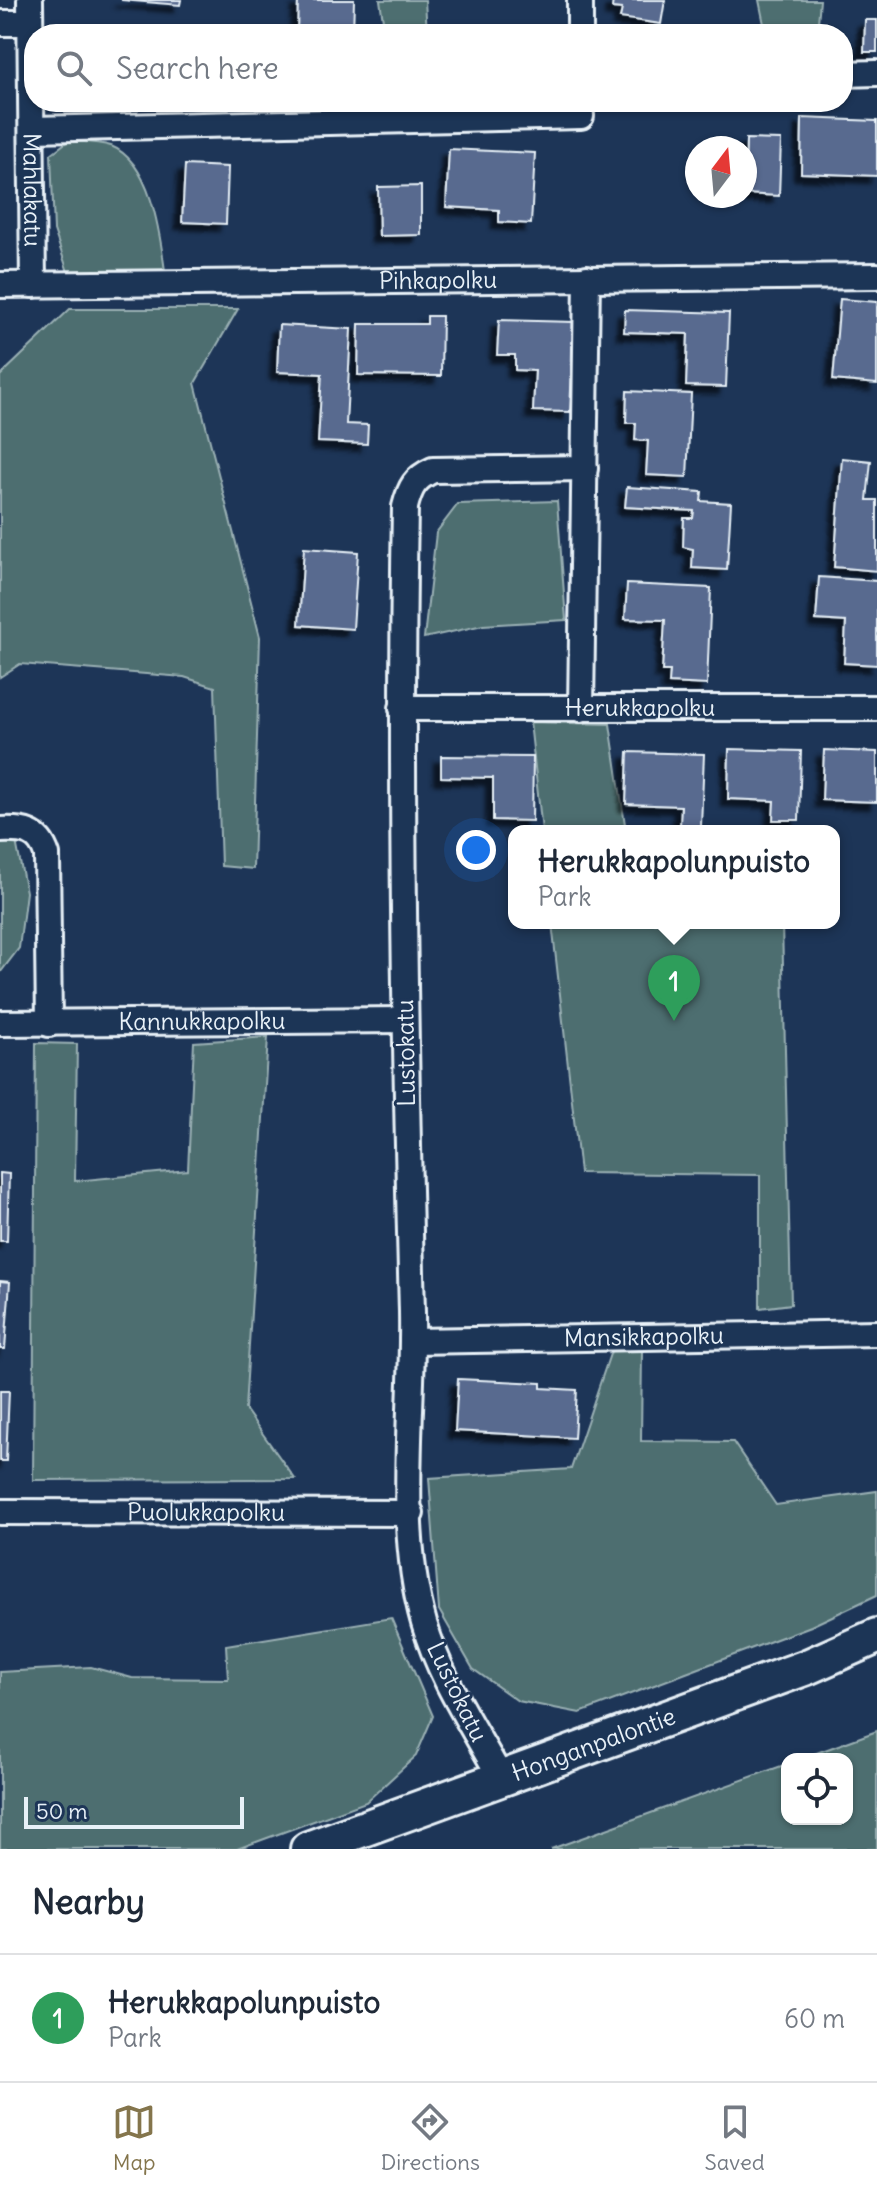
<!DOCTYPE html>
<style>
:root{--surface:#fff;--page:#f2f2f3;--text:#1f2937;--muted:#747a83;--line:#e0e1e3;--accent:#84754c}
body{margin:0;font-family:Delius,sans-serif;background:var(--page);color:var(--text)}
.controls{position:absolute;right:24px;bottom:24px;display:grid;overflow:hidden;border-radius:16px;box-shadow:0 2px 6px #0004}
.controls button{width:72px;height:72px;display:grid;place-items:center;padding:0;border:0;border-bottom:2px solid var(--line);background:var(--surface);color:var(--text);font:40px sans-serif}
.compass{position:absolute;left:685px;top:136px;width:72px;height:72px;border-radius:50%;background:var(--surface);box-shadow:0 2px 6px #0004;rotate:16deg}
.scale{position:absolute;left:24px;bottom:20px;width:220px;box-sizing:border-box;padding-left:8px;border:4px solid #e8f1f8;border-top:0;font-size:22px;line-height:28px;white-space:nowrap;color:#e8f1f8;-webkit-text-stroke:6px #1d3557;paint-order:stroke}
.you{position:absolute;left:476px;top:850px;width:28px;height:28px;margin:-20px;border:6px solid #fff;border-radius:50%;background:#1a73e8;box-shadow:0 0 0 12px #1a73e833}
.badge{display:grid;place-items:center;width:52px;height:52px;border-radius:50%;background:var(--accent);color:#fff;font-size:26px;font-weight:700}
.pin{position:absolute;translate:-50% -66px;filter:drop-shadow(0 2px 4px #0008)}
.pin::after{content:'';position:absolute;top:42px;width:28px;height:24px;background:inherit;clip-path:polygon(0 0,100% 0,50% 100%)}
.popup{position:absolute;left:508px;top:825px;width:332px;height:104px;box-sizing:border-box;display:grid;place-content:center;border-radius:16px;background:var(--surface);filter:drop-shadow(0 2px 6px #0005);font-size:26px;white-space:nowrap;color:var(--muted)}
.popup b{font-size:30px;color:var(--text)}
.popup::after{content:'';position:absolute;left:50%;top:100%;margin-left:-16px;border:16px solid transparent;border-top-color:var(--surface)}
.list{margin:0;padding:0;list-style:none}
h2{display:flex;justify-content:space-between;align-items:center;height:104px;margin:0;padding:0 32px;font-size:34px}
h2 small{font-size:26px;font-weight:400;color:var(--muted)}
.list li{display:grid;grid-template-columns:52px 1fr auto;gap:24px;align-items:center;box-sizing:border-box;height:128px;padding:0 32px;border-top:2px solid var(--line)}
.list b{display:block;font-size:30px;white-space:nowrap}
.list p{margin:0;font-size:26px;white-space:nowrap;color:var(--muted)}
.list em{font-size:26px;font-style:normal;color:var(--muted)}
.icon{flex:none;width:44px;height:44px;fill:none;stroke:currentColor;stroke-width:2;stroke-linecap:round;stroke-linejoin:round}
.map{position:relative;flex:none;width:877px;height:1849px;overflow:hidden}
.search{position:absolute;background:var(--surface);box-shadow:0 2px 6px #0004;left:24px;right:24px;top:24px;height:88px;display:flex;align-items:center;gap:20px;box-sizing:border-box;padding:0 28px;border-radius:32px;color:var(--muted);font-size:30px}
.sheet{height:232px;background:var(--surface)}
nav{display:flex;justify-content:space-around;align-items:center;box-sizing:border-box;height:112px;border-top:2px solid var(--line);background:var(--surface);font-size:22px;color:var(--muted)}
nav a{display:grid;justify-items:center;gap:4px}
nav .on{color:var(--accent)}
.map>svg:first-child{display:block}
.green{fill:#4d6e6f;stroke:#9ab0b4;stroke-width:2}
.building{fill:#586b8f;stroke:#e8f1f8;stroke-width:2;filter:url(#shadow)}
.lines{fill:none;stroke-linecap:round;stroke-linejoin:round}
.street-casing{stroke:#e8f1f8;stroke-width:30}
.secondary-casing{stroke:#e8f1f8;stroke-width:40}
.street{stroke:#1d3557;stroke-width:24}
.secondary{stroke:#1d3557;stroke-width:34}
.labels{text-anchor:middle;stroke-width:6;stroke-linejoin:round;paint-order:stroke}
.street-label{font-size:24px;fill:#e8f1f8;stroke:#1d3557}
</style>
<div class="map">
<svg width="877" height="1849" viewBox="0 0 877 1849">
<defs>
<filter id="shadow"><feDropShadow dx="-7" dy="7" stdDeviation="2" flood-color="#0009"/></filter>
</defs>
<rect width="100%" height="100%" fill="#1d3557"/>
<filter id="ink" filterUnits="userSpaceOnUse"><feTurbulence type="fractalNoise" baseFrequency=".0125" numOctaves="2"/><feDisplacementMap in="SourceGraphic" scale="16" xChannelSelector="R" yChannelSelector="G"/><feConvolveMatrix kernelMatrix="1 2 1 2 8 2 1 2 1" color-interpolation-filters="sRGB"/></filter>
<g filter="url(#ink)">
<!-- green -->
<path class="green" d="M 380,0 L 425,0 L 427,34 L 385,34 Z
M 759,0 L 820,0 L 817,34 L 766,34 Z
M 68,141 C 81,142 98,142 111,146 C 151,162 160,234 165,271 L 69,275 L 54,230 L 51,154 Z
M 70,309 L 238,309 L 195,383 L 260,637 L 253,869 L 221,866 L 215,687 L 184,677 L 20,664 L 0,677 L 0,376 Z
M 557,501 L 566,620 L 483,625 L 424,638 L 436,533 L 458,504 Z
M 530,722 L 610,724 L 626,831 L 542,831 Z
M 0,841 L 16,841 L 26,892 L 19,948 L 0,973 Z
M 552,923 L 782,923 L 791,1304 L 760,1308 L 760,1175 L 580,1173 Z
M 268,1037 L 245,1409 L 295,1479 L 33,1480 L 36,1043 L 77,1044 L 75,1181 L 188,1170 L 194,1042 Z
M 642,1349 L 641,1441 L 733,1442 L 776,1505 L 877,1491 L 877,1595 L 811,1626 L 580,1713 L 518,1701 L 473,1669 L 439,1610 L 429,1478 L 571,1469 L 611,1351 Z
M 391,1618 L 433,1716 L 416,1756 L 366,1802 L 237,1849 L 0,1849 L 0,1672 L 91,1667 L 132,1678 L 228,1679 L 226,1645 Z
M 877,1731 L 877,1849 L 551,1849 L 787,1764 L 787,1819 L 847,1819 L 847,1759 L 800,1759 Z"/>
<!-- building -->
<path class="building" d="M 121,0 L 181,0 L 180,5 Z
M 298,0 L 354,0 L 353,34 L 297,34 Z
M 613,0 L 665,0 L 661,24 L 620,18 L 622,9 L 612,8 Z
M 865,20 L 877,20 L 877,52 L 864,52 Z
M 802,118 L 877,121 L 877,176 L 801,173 Z
M 746,139 L 781,140 L 779,196 L 745,194 Z
M 449,149 L 535,153 L 531,224 L 499,222 L 499,210 L 446,207 Z
M 185,165 L 228,167 L 226,224 L 182,222 Z
M 421,186 L 421,235 L 379,236 L 378,187 Z
M 840,299 L 877,302 L 877,384 L 833,380 Z
M 625,310 L 729,313 L 726,387 L 686,386 L 688,334 L 624,332 Z
M 427,316 L 442,316 L 441,376 L 358,375 L 359,324 L 427,324 Z
M 499,320 L 574,322 L 570,412 L 533,411 L 535,371 L 515,370 L 515,355 L 497,355 Z
M 279,325 L 351,329 L 346,424 L 368,425 L 367,444 L 318,442 L 322,374 L 277,372 Z
M 627,391 L 691,394 L 687,477 L 646,475 L 648,441 L 635,440 L 636,423 L 626,423 Z
M 842,458 L 871,461 L 867,500 L 877,500 L 877,571 L 834,567 Z
M 627,487 L 702,492 L 701,501 L 731,503 L 727,570 L 692,568 L 693,549 L 683,547 L 684,518 L 693,518 L 694,511 L 625,507 Z
M 304,548 L 358,552 L 353,629 L 299,625 Z
M 819,577 L 877,581 L 877,665 L 844,663 L 846,622 L 816,620 Z
M 627,584 L 711,588 L 707,685 L 669,683 L 670,671 L 662,671 L 665,620 L 625,619 Z
M 729,749 L 801,751 L 799,820 L 773,820 L 774,801 L 728,799 Z
M 824,750 L 877,752 L 877,802 L 822,800 Z
M 628,752 L 704,754 L 701,826 L 680,826 L 681,806 L 626,804 Z
M 441,756 L 533,757 L 532,821 L 493,820 L 493,778 L 441,777 Z
M 0,1173 L 9,1174 L 7,1241 L 0,1241 Z
M 0,1281 L 10,1282 L 5,1349 L 0,1349 Z
M 458,1379 L 541,1383 L 541,1388 L 577,1390 L 574,1438 L 455,1431 Z
M 0,1391 L 9,1391 L 6,1461 L 0,1461 Z"/>
<g class="lines">
<defs>
<g id="street">
<path id="s1" d="M 30,0 L 33,285"/>
<path d="M 580,0 L 580,34"/>
<path d="M 0,23 L 30,23"/>
<path d="M 843,74 L 877,73"/>
<path d="M 33,129 L 581,116 L 580,102"/>
<path id="s2" d="M 0,285 L 877,276"/>
<path id="s3" d="M 402,708 L 877,708"/>
<path d="M 581,709 L 587,278"/>
<path d="M 0,830 C 23,829 39,830 47,855 L 49,1024"/>
<path id="s4" d="M 0,1023 L 405,1020"/>
<path id="s5" d="M 412,1341 L 877,1333"/>
<path id="s6" d="M 0,1512 L 411,1513"/>
<path d="M 502,1780 C 475,1730 440,1679 424,1623 C 396,1525 414,1413 412,1312 C 405,1044 400,775 405,507 C 410,487 415,478 433,470 L 585,468"/>
</g>
<g id="secondary">
<path id="s7" d="M 308,1849 L 807,1667 L 877,1636"/>
</g>
</defs>
<!-- street casing -->
<use href="#street" class="street-casing"/>
<!-- secondary casing -->
<use href="#secondary" class="secondary-casing"/>
<!-- street -->
<use href="#street" class="street"/>
<!-- secondary -->
<use href="#secondary" class="secondary"/>
</g>
</g>
<g class="labels">
<!-- street labels -->
<g class="street-label">
<text dy="8" stroke="none"><textPath href="#s1" startOffset="190">Mahlakatu</textPath></text>
<text dy="8" stroke="none"><textPath href="#s2" startOffset="438">Pihkapolku</textPath></text>
<text dy="8" stroke="none"><textPath href="#s3" startOffset="238">Herukkapolku</textPath></text>
<text dy="8" stroke="none"><textPath href="#s4" startOffset="202">Kannukkapolku</textPath></text>
<text transform="translate(406 1053) rotate(-91)" y="8">Lustokatu</text>
<text dy="8" stroke="none"><textPath href="#s5" startOffset="232">Mansikkapolku</textPath></text>
<text dy="8" stroke="none"><textPath href="#s6" startOffset="206">Puolukkapolku</textPath></text>
<text transform="translate(457 1692) rotate(64)" y="8">Lustokatu</text>
<text dy="8" stroke="none"><textPath href="#s7" startOffset="304">Honganpalontie</textPath></text>
</g>
</g>
</svg>
<div class="controls">
<button><svg class="icon" aria-label="locate" viewBox="0 0 24 24"><circle cx="12" cy="12" r="6"/><path d="M12 2v4M12 18v4M2 12h4M18 12h4"/></svg></button>
</div>
<svg class="compass" viewBox="-18 -18 36 36"><path d="M0-13l5 13h-10z" fill="#e53935"/><path d="M0 13l5-13h-10z" fill="#747a83"/></svg>
<div class="scale">50 m</div>
<div class="you"></div>
<div class="pin badge" style="left:674px;top:1021px;background:#2e9e5b">1</div>
<div class="popup"><b>Herukkapolunpuisto</b>Park</div>
<div class="search"><svg class="icon" aria-label="search" viewBox="0 0 24 24"><circle cx="10" cy="10" r="6"/><path d="M15 15l6 6"/></svg>Search here</div>
</div>
<section class="sheet">
<h2>Nearby<small></small></h2>
<ul class="list">
<li><span class="badge" style="background:#2e9e5b">1</span><div><b>Herukkapolunpuisto</b><p>Park</p></div><em>60 m</em></li>
</ul>
</section>
<nav>
<a class="on"><svg class="icon" aria-label="map" viewBox="0 0 24 24"><path d="M3 6l6-2 6 2 6-2v14l-6 2-6-2-6 2zM9 4v14M15 6v14"/></svg>Map</a>
<a><svg class="icon" aria-label="directions" viewBox="0 0 24 24"><path d="M12 3l9 9-9 9-9-9zM9 14v-3h6M13 9l2 2-2 2"/></svg>Directions</a>
<a><svg class="icon" aria-label="saved" viewBox="0 0 24 24"><path d="M7 4h10v16l-5-4-5 4z"/></svg>Saved</a>
</nav>
